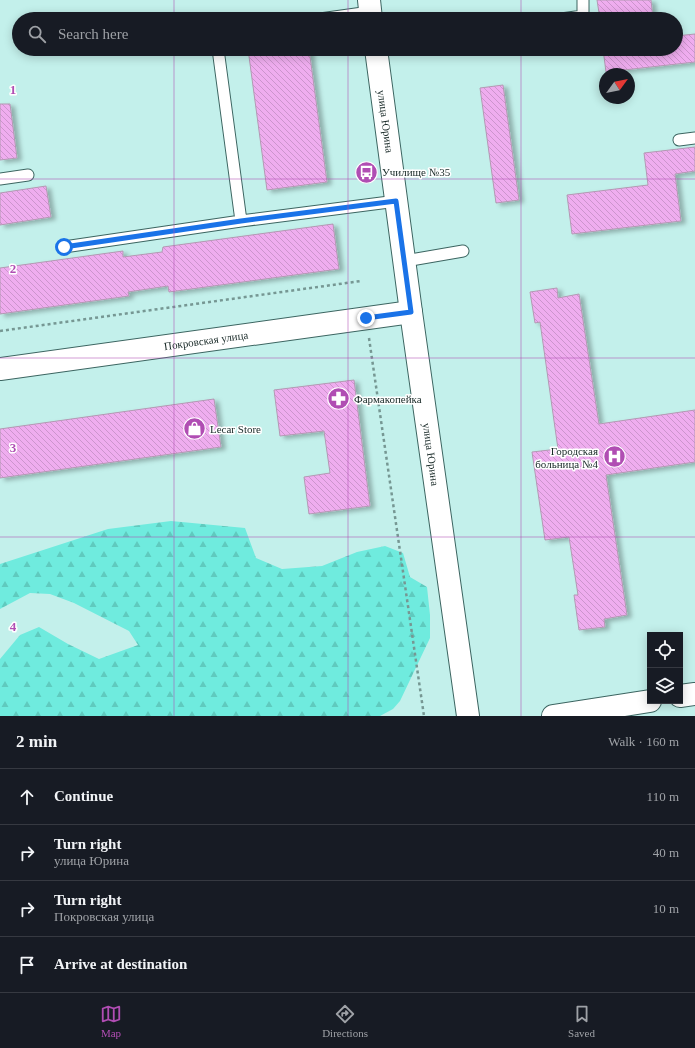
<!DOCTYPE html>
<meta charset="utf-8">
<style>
:root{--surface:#171b24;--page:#242831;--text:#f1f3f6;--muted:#9ea1a6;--line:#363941;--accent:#b04db3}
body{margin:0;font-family:"Times New Roman",serif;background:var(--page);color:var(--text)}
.controls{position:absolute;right:12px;bottom:12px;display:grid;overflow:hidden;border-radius:0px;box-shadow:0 2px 10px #0003}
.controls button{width:36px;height:36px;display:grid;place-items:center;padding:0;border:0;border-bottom:1px solid var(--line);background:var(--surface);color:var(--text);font:20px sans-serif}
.compass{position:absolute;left:599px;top:68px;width:36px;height:36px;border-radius:50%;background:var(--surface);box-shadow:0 2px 10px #0003;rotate:57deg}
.stop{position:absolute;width:12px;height:12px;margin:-9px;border:3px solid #1a73e8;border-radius:50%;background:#fff}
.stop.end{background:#1a73e8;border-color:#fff;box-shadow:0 1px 4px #0008}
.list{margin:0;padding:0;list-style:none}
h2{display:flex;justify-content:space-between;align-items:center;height:52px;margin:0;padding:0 16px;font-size:17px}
h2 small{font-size:13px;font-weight:400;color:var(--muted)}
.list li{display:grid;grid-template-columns:26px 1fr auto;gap:12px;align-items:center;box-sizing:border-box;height:56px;padding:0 16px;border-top:1px solid var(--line)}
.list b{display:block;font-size:15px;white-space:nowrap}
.list p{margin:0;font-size:13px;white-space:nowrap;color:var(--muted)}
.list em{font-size:13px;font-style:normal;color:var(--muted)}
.icon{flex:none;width:22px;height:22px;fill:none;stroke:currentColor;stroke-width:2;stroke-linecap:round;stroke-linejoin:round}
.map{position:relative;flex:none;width:695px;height:716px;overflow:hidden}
.search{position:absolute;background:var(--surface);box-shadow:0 2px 10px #0003;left:12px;right:12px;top:12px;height:44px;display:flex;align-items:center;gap:10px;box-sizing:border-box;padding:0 14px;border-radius:22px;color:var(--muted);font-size:15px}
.sheet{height:276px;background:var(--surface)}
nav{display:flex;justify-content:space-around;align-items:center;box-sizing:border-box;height:56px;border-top:1px solid var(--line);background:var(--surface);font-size:11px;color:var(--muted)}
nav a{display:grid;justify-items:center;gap:2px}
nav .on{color:var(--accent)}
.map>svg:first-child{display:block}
.forest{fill:url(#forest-firs)}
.building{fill:url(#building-back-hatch);stroke:#b399b3;filter:url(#shadow)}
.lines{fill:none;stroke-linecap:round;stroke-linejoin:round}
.service-casing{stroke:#3c6561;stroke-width:13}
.minor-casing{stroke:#3c6561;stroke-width:24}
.tertiary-casing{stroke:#3c6561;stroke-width:24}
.secondary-casing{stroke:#3c6561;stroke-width:24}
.path{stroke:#769793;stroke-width:2.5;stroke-dasharray:3 3;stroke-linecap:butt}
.service{stroke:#fff;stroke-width:11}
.minor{stroke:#fff;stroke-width:22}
.tertiary{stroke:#fff;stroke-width:22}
.secondary{stroke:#fff;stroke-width:22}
.route{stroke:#1a73e8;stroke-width:5}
.grid{fill:none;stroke:#b04db3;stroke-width:1;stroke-opacity:0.55}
.labels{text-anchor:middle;stroke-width:3;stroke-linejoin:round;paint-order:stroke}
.street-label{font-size:11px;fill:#182927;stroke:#fff}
.poi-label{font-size:11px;fill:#182927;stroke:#fff;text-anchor:start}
.grid-label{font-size:13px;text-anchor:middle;font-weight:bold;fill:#b04db3;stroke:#fff;stroke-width:3;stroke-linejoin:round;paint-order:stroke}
</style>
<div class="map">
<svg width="695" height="716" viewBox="0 0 695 716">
<defs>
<pattern id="forest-firs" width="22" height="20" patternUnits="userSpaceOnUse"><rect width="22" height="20" fill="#6febde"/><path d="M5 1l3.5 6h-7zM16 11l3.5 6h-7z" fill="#5fcabe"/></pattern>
<pattern id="building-back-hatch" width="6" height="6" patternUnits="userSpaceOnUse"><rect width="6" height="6" fill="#efadef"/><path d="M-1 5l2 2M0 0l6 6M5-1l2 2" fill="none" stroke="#cc95cd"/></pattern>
<filter id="shadow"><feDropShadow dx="4.5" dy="2.5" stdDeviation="2" flood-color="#0004"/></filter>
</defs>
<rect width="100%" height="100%" fill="#c3f0eb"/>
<!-- forest -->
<path class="forest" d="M 171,521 L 245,528 L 256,558 L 282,569 L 322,566 L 357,552 L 385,546 L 403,553 L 410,577 L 427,587 L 430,615 L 430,638 L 400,701 L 393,709 L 380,716 L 0,716 L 0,659 L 20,635 L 39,627 L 68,644 L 99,659 L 138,645 L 129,631 L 74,603 L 50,594 L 30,593 L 0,609 L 0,564 L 108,529 Z"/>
<!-- building -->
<path class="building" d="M 597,0 L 651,0 L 653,19 L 600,19 Z
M 695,34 L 695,62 L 606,72 L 603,49 L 676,49 L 676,36 Z
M 248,49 L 309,49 L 327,182 L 267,190 Z
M 503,85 L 519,200 L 496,203 L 480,88 Z
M 0,104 L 10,104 L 17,158 L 0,160 Z
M 695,147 L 695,171 L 675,174 L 681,221 L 572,234 L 567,195 L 648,185 L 644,153 Z
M 46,186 L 51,217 L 0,225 L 0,193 Z
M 333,224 L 339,269 L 169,292 L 168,286 L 128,292 L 129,296 L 0,314 L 0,268 L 123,251 L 123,257 L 162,252 L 163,247 Z
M 557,288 L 558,298 L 579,294 L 599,424 L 695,410 L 695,462 L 606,475 L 627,615 L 604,619 L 605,627 L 579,630 L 574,595 L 578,595 L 569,537 L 545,540 L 532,452 L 558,449 L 540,322 L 535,323 L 530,292 Z
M 354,380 L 370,506 L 309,514 L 304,477 L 330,473 L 324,431 L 280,436 L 274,390 Z
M 214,399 L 221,447 L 0,478 L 0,429 Z"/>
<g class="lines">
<defs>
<path id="service" d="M 320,19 L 370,12
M 561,19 L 583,16 L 583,0
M 218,49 L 241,221
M 679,140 L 695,138
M 0,179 L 28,175
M 64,247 L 241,221 L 397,201
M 405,261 L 463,251"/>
<path id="minor" d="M 680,696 L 695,694
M 553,716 L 650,701"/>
<g id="tertiary">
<path id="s1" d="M 0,369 L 411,312"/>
</g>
<g id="secondary">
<path d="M 369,0 L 371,19"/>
<path id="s2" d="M 376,49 L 411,312 L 468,716"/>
</g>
</defs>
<!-- service casing -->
<use href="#service" class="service-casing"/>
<!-- minor casing -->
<use href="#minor" class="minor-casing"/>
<!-- tertiary casing -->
<use href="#tertiary" class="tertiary-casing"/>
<!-- secondary casing -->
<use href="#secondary" class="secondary-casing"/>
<!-- path -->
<path class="path" d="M 0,331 L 361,281
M 369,338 L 424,716"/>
<!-- service -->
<use href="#service" class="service"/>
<!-- minor -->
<use href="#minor" class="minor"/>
<!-- tertiary -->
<use href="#tertiary" class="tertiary"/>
<!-- secondary -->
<use href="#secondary" class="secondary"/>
</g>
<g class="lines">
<!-- route -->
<path class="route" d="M 64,247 L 241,221 L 396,201 L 411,312 L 366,318"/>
</g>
<!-- grid -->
<path class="grid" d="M 174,0 L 174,19M 348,0 L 348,19M 521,0 L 521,19M 174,49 L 174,716M 348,49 L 348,716M 521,49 L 521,716M 0,179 L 695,179M 0,358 L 695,358M 0,537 L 695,537"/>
<!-- icons -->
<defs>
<symbol id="bus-disc" viewBox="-11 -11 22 22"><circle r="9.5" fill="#b04db3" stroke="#fff"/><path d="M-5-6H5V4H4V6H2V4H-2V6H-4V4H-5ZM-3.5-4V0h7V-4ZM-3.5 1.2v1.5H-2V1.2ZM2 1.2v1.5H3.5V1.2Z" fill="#fff"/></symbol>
<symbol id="pharmacy-disc" viewBox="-11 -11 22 22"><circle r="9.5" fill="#b04db3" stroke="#fff"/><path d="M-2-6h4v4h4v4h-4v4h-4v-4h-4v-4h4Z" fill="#fff"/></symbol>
<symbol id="shop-disc" viewBox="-11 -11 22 22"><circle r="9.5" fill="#b04db3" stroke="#fff"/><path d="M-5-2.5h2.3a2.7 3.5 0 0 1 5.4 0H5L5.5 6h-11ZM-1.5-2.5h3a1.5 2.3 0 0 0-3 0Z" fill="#fff"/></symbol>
<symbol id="hospital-disc" viewBox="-11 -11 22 22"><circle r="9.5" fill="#b04db3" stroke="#fff"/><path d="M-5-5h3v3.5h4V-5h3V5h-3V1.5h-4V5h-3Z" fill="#fff"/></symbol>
</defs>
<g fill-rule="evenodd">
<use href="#bus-disc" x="354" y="160" width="25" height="25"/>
<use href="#pharmacy-disc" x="326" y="386" width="25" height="25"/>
<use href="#shop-disc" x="182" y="416" width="25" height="25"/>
<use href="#hospital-disc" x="602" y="444" width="25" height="25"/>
</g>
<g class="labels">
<!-- street labels -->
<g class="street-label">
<text dy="4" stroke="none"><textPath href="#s2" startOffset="73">улица Юрина</textPath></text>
<text dy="4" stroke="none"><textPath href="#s1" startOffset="208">Покровская улица</textPath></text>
<text dy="4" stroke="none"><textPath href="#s2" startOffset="409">улица Юрина</textPath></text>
</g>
<!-- poi labels -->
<g class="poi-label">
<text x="382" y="176">Училище №35</text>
<text x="354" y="403">Фармакопейка</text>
<text x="210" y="433">Lecar Store</text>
<text x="598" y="455" text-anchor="end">Городская<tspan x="598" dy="13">больница №4</tspan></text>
</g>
</g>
<g class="grid-label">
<text x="13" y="94">1</text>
<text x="13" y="273">2</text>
<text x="13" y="452">3</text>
<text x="13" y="631">4</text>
</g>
</svg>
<div class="controls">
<button><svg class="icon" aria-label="locate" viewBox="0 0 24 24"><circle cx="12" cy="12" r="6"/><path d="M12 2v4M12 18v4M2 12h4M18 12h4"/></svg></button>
<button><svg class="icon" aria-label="layers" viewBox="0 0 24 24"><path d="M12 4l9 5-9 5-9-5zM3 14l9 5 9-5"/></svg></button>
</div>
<svg class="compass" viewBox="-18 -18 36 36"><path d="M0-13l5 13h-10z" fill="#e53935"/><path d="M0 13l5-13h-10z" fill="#9ea1a6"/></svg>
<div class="stop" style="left:64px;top:247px"></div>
<div class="stop end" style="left:366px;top:318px"></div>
<div class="search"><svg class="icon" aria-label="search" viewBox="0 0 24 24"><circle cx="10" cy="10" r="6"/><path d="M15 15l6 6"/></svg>Search here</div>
</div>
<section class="sheet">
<h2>2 min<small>Walk · 160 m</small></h2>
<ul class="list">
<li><svg class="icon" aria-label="ahead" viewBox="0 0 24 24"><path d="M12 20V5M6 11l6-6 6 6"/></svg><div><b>Continue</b></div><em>110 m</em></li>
<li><svg class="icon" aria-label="right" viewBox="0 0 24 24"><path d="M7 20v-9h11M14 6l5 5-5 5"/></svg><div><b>Turn right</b><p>улица Юрина</p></div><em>40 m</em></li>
<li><svg class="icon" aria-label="right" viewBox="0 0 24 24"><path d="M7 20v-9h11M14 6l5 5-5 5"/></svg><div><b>Turn right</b><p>Покровская улица</p></div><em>10 m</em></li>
<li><svg class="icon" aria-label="arrive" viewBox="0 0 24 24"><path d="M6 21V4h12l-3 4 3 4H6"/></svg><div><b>Arrive at destination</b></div></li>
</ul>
</section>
<nav>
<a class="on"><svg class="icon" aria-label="map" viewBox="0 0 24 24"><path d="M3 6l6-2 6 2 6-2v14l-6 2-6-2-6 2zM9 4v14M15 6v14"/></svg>Map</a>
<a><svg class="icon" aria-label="directions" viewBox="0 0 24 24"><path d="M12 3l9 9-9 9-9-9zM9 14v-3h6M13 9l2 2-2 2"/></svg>Directions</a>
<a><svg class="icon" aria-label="saved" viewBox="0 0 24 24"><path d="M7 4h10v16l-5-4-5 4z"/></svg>Saved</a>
</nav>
